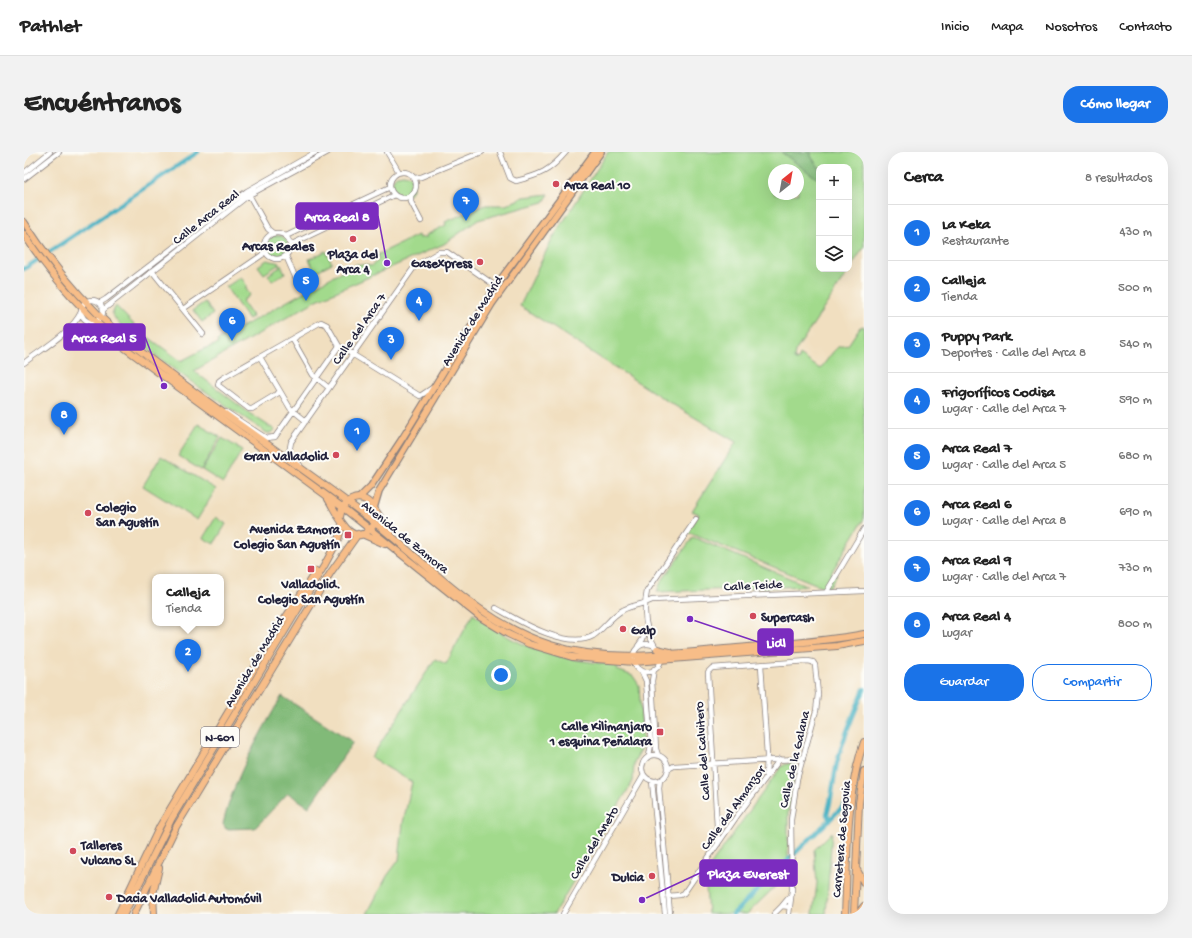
<!DOCTYPE html>
<html lang="es">
<meta charset="utf-8">
<style>
:root{--surface:#fff;--page:#f2f2f2;--text:#222;--muted:#767676;--line:#e0e0e0;--accent:#1a73e8}
body{margin:0;font-family:"Gochi Hand",sans-serif;background:var(--page);color:var(--text)}
.controls{position:absolute;right:12px;top:12px;display:grid;overflow:hidden;border-radius:8px;box-shadow:0 4px 16px #0002}
.controls button{width:36px;height:36px;display:grid;place-items:center;padding:0;border:0;border-bottom:1px solid var(--line);background:var(--surface);color:var(--text);font:20px sans-serif}
.compass{position:absolute;left:744px;top:12px;width:36px;height:36px;border-radius:50%;background:var(--surface);box-shadow:0 4px 16px #0002;rotate:31deg}
.you{position:absolute;left:477px;top:523px;width:14px;height:14px;margin:-10px;border:3px solid #fff;border-radius:50%;background:#1a73e8;box-shadow:0 0 0 6px #1a73e833}
.badge{display:grid;place-items:center;width:26px;height:26px;border-radius:50%;background:var(--accent);color:#fff;font-size:13px;font-weight:700}
.pin{position:absolute;translate:-50% -33px;filter:drop-shadow(0 1px 2px #0008)}
.pin::after{content:'';position:absolute;top:21px;width:14px;height:12px;background:inherit;clip-path:polygon(0 0,100% 0,50% 100%)}
.popup{position:absolute;left:128px;top:422px;width:72px;height:52px;box-sizing:border-box;display:grid;place-content:center;border-radius:8px;background:var(--surface);filter:drop-shadow(0 1px 3px #0005);font-size:13px;white-space:nowrap;color:var(--muted)}
.popup b{font-size:15px;color:var(--text)}
.popup::after{content:'';position:absolute;left:50%;top:100%;margin-left:-8px;border:8px solid transparent;border-top-color:var(--surface)}
.list{margin:0;padding:0;list-style:none}
h2{display:flex;justify-content:space-between;align-items:center;height:52px;margin:0;padding:0 16px;font-size:17px}
h2 small{font-size:13px;font-weight:400;color:var(--muted)}
.list li{display:grid;grid-template-columns:26px 1fr auto;gap:12px;align-items:center;box-sizing:border-box;height:56px;padding:0 16px;border-top:1px solid var(--line)}
.list b{display:block;font-size:15px;white-space:nowrap}
.list p{margin:0;font-size:13px;white-space:nowrap;color:var(--muted)}
.list em{font-size:13px;font-style:normal;color:var(--muted)}
.actions{display:flex;gap:8px;padding:12px 16px}
.actions a{flex:1;padding:9px 0;border:1px solid var(--accent);border-radius:16px;text-align:center;font-size:14px;color:var(--accent)}
.actions .main{background:var(--accent);color:#fff}
.icon{flex:none;width:22px;height:22px;fill:none;stroke:currentColor;stroke-width:2;stroke-linecap:round;stroke-linejoin:round}
.map{position:relative;flex:none;width:840px;height:762px;overflow:hidden;border-radius:16px}
header{display:flex;align-items:center;gap:24px;box-sizing:border-box;height:56px;padding:0 20px;background:var(--surface);border-bottom:1px solid var(--line)}
header strong{font-size:19px}
nav{display:flex;gap:22px;margin-inline-start:auto;font-size:14px}
.intro{display:flex;align-items:center;justify-content:space-between;box-sizing:border-box;height:96px;padding:0 24px}
h1{margin:0;font-size:28px}
.button{padding:10px 18px;border-radius:16px;background:var(--accent);color:#fff;font-size:14px;font-weight:700}
main{display:flex;gap:24px;padding:0 24px}
aside{flex:1;background:var(--surface);border-radius:16px;box-shadow:0 4px 16px #0002}
.map>svg:first-child{display:block}
.green{fill:#a2da8c;stroke:#627e64;fill-rule:evenodd}
.forest{fill:#81ba78;stroke:#526e5a}
.lines{fill:none;stroke-linecap:round;stroke-linejoin:round}
.canal{stroke:#41aec0;stroke-width:4.5}
.minor-casing{stroke:#8a807e;stroke-width:6}
.major-casing{stroke:#8a807e;stroke-width:8}
.highway-casing{stroke:#8a807e;stroke-width:8}
.minor{stroke:#fff;stroke-width:4.5}
.major{stroke:#f7bd88;stroke-width:5.5}
.highway{stroke:#f7bd88;stroke-width:6}
.poi-dot{fill:#d1495b;stroke:#fdfcf7;stroke-width:1.5}
.labels{text-anchor:middle;stroke-width:4;stroke-linejoin:round;paint-order:stroke}
.shield{fill:#fdfcf7;stroke:#646373;stroke-width:1}
.shield-label{font-size:12px;font-weight:bold;fill:#22223b}
.poi-label{font-size:13px;font-weight:bold;fill:#22223b;stroke:#fdfcf7;text-anchor:start}
.street-label{font-size:13px;fill:#22223b;stroke:#fdfcf7}
.neighbourhood-label{font-size:14px;font-weight:bold;fill:#22223b;stroke:#fdfcf7}
.leader{fill:none;stroke:#7b2cbf;stroke-width:1.5}
.callout-dot{fill:#7b2cbf;stroke:#fdfcf7;stroke-width:1.5}
.callout{fill:#7b2cbf;stroke:#7b2cbf;stroke-width:1.5}
.callout-label{font-size:14px;text-anchor:middle;font-weight:bold;fill:#fff}
</style>
<header>
<strong>Pathlet</strong>
<nav><a>Inicio</a><a>Mapa</a><a>Nosotros</a><a>Contacto</a></nav>
</header>
<div class="intro"><h1>Encuéntranos</h1><a class="button">Cómo llegar</a></div>
<main>
<div class="map">
<svg width="840" height="762" viewBox="0 0 840 762">
<rect width="100%" height="100%" fill="#fdfcf7"/>
<filter id="ink" filterUnits="userSpaceOnUse"><feTurbulence type="fractalNoise" baseFrequency=".025" numOctaves="2"/><feDisplacementMap in="SourceGraphic" scale="8" xChannelSelector="R" yChannelSelector="G"/><feConvolveMatrix kernelMatrix="1 2 1 2 8 2 1 2 1" color-interpolation-filters="sRGB"/></filter>
<filter id="wash" filterUnits="userSpaceOnUse"><feTurbulence type="fractalNoise" baseFrequency=".012" numOctaves="4" result="noise"/><feDisplacementMap in="SourceGraphic" scale="16" xChannelSelector="R" yChannelSelector="G"/><feGaussianBlur stdDeviation="0.9" result="paint"/><feColorMatrix in="noise" values="0 0 0 0 0 0 0 0 0 0 0 0 0 0 0 0 0 1.4 0 .05"/><feComposite in="paint" operator="in"/></filter>
<g filter="url(#wash)">
<rect width="100%" height="100%" fill="#f1dfc0"/>
<!-- green -->
<path class="green" d="M 584,0 L 840,0 L 840,95 L 771,200 L 770,207 L 774,209 L 776,203 L 796,217 L 809,200 L 814,195 L 824,193 L 836,175 L 840,174 L 840,367 L 807,421 L 813,423 L 804,437 L 663,380 L 675,362 L 668,359 L 712,290 L 643,249 L 496,154 L 527,89 ZM 795,15 L 825,15 L 825,117 L 795,117 ZM 750,18 L 774,18 L 774,42 L 750,42 Z
M368 33a11 11 0 1 1 22 0a11 11 0 1 1-22 0Z
M 525,42 L 520,50 L 454,68 L 420,92 L 293,148 L 170,219 L 225,261 L 251,278 L 246,281 L 243,281 C 214,261 98,187 88,161 L 92,154 L 117,180 L 157,209 L 182,196 L 194,192 L 193,189 L 287,136 L 333,112 L 347,114 L 355,108 L 353,103 L 394,83 L 395,86 L 403,85 L 402,83 L 422,73 L 421,70 L 462,53 L 482,53 L 500,45 Z
M242 94a11 11 0 1 1 22 0a11 11 0 1 1-22 0Z
M 302,99 L 308,111 L 291,120 L 285,107 Z
M 243,108 L 256,111 L 261,121 L 248,129 L 244,123 L 256,115 L 254,113 L 240,122 L 234,114 Z
M 217,125 L 223,134 L 221,135 L 226,143 L 218,149 L 229,165 L 224,167 L 202,135 Z
M 181,150 L 189,162 L 178,170 L 169,158 Z
M 174,272 L 196,285 L 177,318 L 154,304 Z
M 198,286 L 218,298 L 199,331 L 178,318 Z
M 137,304 L 192,337 L 173,368 L 119,334 Z
M 192,365 L 202,372 L 190,392 L 179,386 Z
M 669,385 L 784,434 L 633,440 L 637,430 Z
M 449,462 C 462,471 476,481 490,488 C 522,504 559,510 594,513 L 593,518 L 609,524 L 615,533 L 619,594 L 610,610 L 609,629 L 530,762 L 343,762 L 363,724 L 375,708 L 379,671 L 388,630 L 347,606 L 411,507 L 422,512 Z
M 762,612 L 770,611 L 772,615 L 764,660 L 764,722 L 723,762 L 684,762 L 681,721 L 757,615 Z
M 808,680 L 802,762 L 789,762 L 793,731 L 790,698 Z"/>
<!-- forest -->
<path class="forest" d="M 757,0 L 787,0 L 787,4 L 795,16 L 795,28 Z
M 258,544 L 329,590 L 285,655 L 264,641 L 231,676 L 202,677 L 199,672 C 210,626 234,585 258,544 Z"/>
<g class="lines">
<!-- canal -->
<path class="canal" d="M 0,117 L 174,0
M 806,668 L 803,662 C 809,644 809,625 814,607 C 820,583 831,560 840,537
M 709,762 L 838,636"/>
</g>
</g>
<g filter="url(#ink)">
<g class="lines">
<defs>
<path id="minor" d="M 363,0 L 375,20
M 476,0 L 486,26 L 492,29 C 516,23 526,19 542,0
M366 33a13 13 0 1 1 26 0a13 13 0 1 1-26 0Z
M 0,21 L 26,0
M 391,26 L 397,25 L 458,0
M 0,27 L 35,0
M 224,41 L 244,77 L 249,81
M 387,44 L 387,50 L 397,69
M240 94a13 13 0 1 1 26 0a13 13 0 1 1-26 0Z
M 262,84 L 366,35
M 266,93 L 370,43
M 262,104 L 273,129
M 128,119 L 179,182
M57 159a11 11 0 1 1 22 0a11 11 0 1 1-22 0Z
M 75,151 L 82,147 L 223,39 L 292,0
M 159,157 L 238,103 L 241,98
M 79,158 L 225,43 L 304,0
M 272,185 L 269,188 L 289,223 L 305,236
M 236,205 L 266,256 L 282,269
M 0,211 C 18,197 48,180 57,160
M 256,240 L 228,257 L 225,257 L 194,233 L 195,229 L 199,226 L 297,170 L 303,173 L 315,194 L 396,244
M 396,244 L 408,236
M 202,260 L 242,286 L 251,285 L 315,194
M 276,313 L 265,301 L 267,290 L 391,114 L 415,100 L 423,100 L 466,130
M 803,439 L 840,377
M 472,456 C 495,469 543,498 569,484 C 580,477 587,464 599,458 C 608,453 618,453 628,448 L 840,439
M609 506a14 14 0 1 1 28 0a14 14 0 1 1-28 0Z
M 614,494 L 619,487 L 622,475
M 632,496 C 621,479 619,458 623,439 L 672,367
M 737,513 L 743,603 L 742,625
M 630,517 L 628,529 L 632,597 L 634,603
M 617,518 L 622,529 L 627,592 L 625,604
M618 616a13 13 0 1 1 26 0a13 13 0 1 1-26 0Z
M 644,617 L 650,614 L 748,608 L 779,607
M 636,628 L 635,636 L 646,762
M 628,629 L 641,762
M 694,692 L 684,520 L 688,516 L 784,509 L 789,510 L 791,513 L 794,542 L 792,559 L 773,627 L 767,668 L 768,738 L 765,762
M 644,744 L 656,743 L 660,741 L 713,664 L 756,607
M 758,754 L 768,742
M 539,762 L 620,623
M 750,762 L 758,754 L 766,755"/>
<path id="major" d="M 335,346 L 347,334 L 378,287 L 474,131 L 571,0
M 350,356 L 355,339 L 468,152 L 577,0"/>
<path id="highway" d="M 0,70 C 27,112 59,150 96,183 C 178,249 266,306 350,370 C 406,414 456,471 527,493 C 587,512 652,501 713,496 C 755,492 798,490 840,482
M 0,82 C 27,124 63,164 101,196 L 318,355 L 456,465 L 484,482 L 505,492 L 548,505 L 610,510 L 813,494 L 840,489
M 304,347 C 313,361 328,401 349,374
M 316,365 C 317,357 320,351 327,348 C 348,338 355,370 367,380
M 338,382 L 361,392
M 633,497 L 646,500
M 833,718 L 840,731
M 94,762 L 136,674 L 249,485 L 292,419
M 100,762 L 148,666 L 300,414 L 314,388 L 318,373
M 110,762 L 152,675 L 307,420 L 334,382
M 130,762 L 129,742 L 135,716
M 821,762 C 824,705 821,644 840,590
M 830,762 L 835,651 L 840,619
M 834,762 L 840,754"/>
</defs>
<!-- minor casing -->
<use href="#minor" class="minor-casing"/>
<!-- major casing -->
<use href="#major" class="major-casing"/>
<!-- highway casing -->
<use href="#highway" class="highway-casing"/>
<!-- minor -->
<use href="#minor" class="minor"/>
<!-- major -->
<use href="#major" class="major"/>
<!-- highway -->
<use href="#highway" class="highway"/>
</g>
</g>
<!-- markers -->
<g class="poi-dot">
<circle cx="532" cy="32" r="4"/>
<circle cx="329" cy="87" r="4"/>
<circle cx="456" cy="110" r="4"/>
<circle cx="312" cy="303" r="4"/>
<circle cx="64" cy="361" r="4"/>
<rect x="320" y="379" width="8" height="8" rx="2"/>
<rect x="283" y="413" width="8" height="8" rx="2"/>
<circle cx="729" cy="464" r="4"/>
<circle cx="599" cy="477" r="4"/>
<rect x="632" y="576" width="8" height="8" rx="2"/>
<circle cx="49" cy="699" r="4"/>
<circle cx="628" cy="724" r="4"/>
<circle cx="85" cy="745" r="4"/>
</g>
<g class="labels">
<!-- shield labels -->
<rect class="shield" x="177" y="575" width="38" height="20" rx="3"/>
<g class="shield-label">
<text x="196" y="589">N-601</text>
</g>
<!-- poi labels -->
<g class="poi-label">
<text x="540" y="37">Arca Real 10</text>
<text x="329" y="106" text-anchor="middle">Plaza del<tspan x="329" dy="15">Arca 4</tspan></text>
<text x="448" y="115" text-anchor="end">Gasexpress</text>
<text x="304" y="308" text-anchor="end">Gran Valladolid</text>
<text x="72" y="359">Colegio<tspan x="72" dy="15">San Agustín</tspan></text>
<text x="316" y="381" text-anchor="end">Avenida Zamora<tspan x="316" dy="15">Colegio San Agustín</tspan></text>
<text x="287" y="436" text-anchor="middle">Valladolid.<tspan x="287" dy="15">Colegio San Agustín</tspan></text>
<text x="737" y="469">Supercash</text>
<text x="607" y="482">Galp</text>
<text x="628" y="578" text-anchor="end">Calle Kilimanjaro<tspan x="628" dy="15">1 esquina Peñalara</tspan></text>
<text x="57" y="697">Talleres<tspan x="57" dy="15">Vulcano SL</tspan></text>
<text x="620" y="729" text-anchor="end">Dulcia</text>
<text x="93" y="750">Dacia Valladolid Automóvil</text>
</g>
<!-- street labels -->
<g class="street-label">
<text transform="translate(181 64) rotate(-38)" y="5">Calle Arca Real</text>
<text transform="translate(447 168) rotate(-58)" y="5">Avenida de Madrid</text>
<text transform="translate(334 176) rotate(-55)" y="5">Calle del Arca 7</text>
<text transform="translate(382 384) rotate(39)" y="5">Avenida de Zamora</text>
<text transform="translate(729 432) rotate(-3)" y="5">Calle Teide</text>
<text transform="translate(229 509) rotate(-59)" y="5">Avenida de Madrid</text>
<text transform="translate(677 599) rotate(-94)" y="5">Calle del Calvitero</text>
<text transform="translate(769 607) rotate(-77)" y="5">Calle de la Galana</text>
<text transform="translate(708 655) rotate(-54)" y="5">Calle del Almanzor</text>
<text transform="translate(816 687) rotate(-85)" y="5">Carretera de Segovia</text>
<text transform="translate(569 690) rotate(-59)" y="5">Calle del Aneto</text>
</g>
<!-- neighbourhood labels -->
<g class="neighbourhood-label">
<text x="254" y="98">Arcas Reales</text>
</g>
</g>
<!-- callouts -->
<path class="leader" d="M363 111L354 64M140 234L121 185M666 467L734 490M618 748L676 721"/>
<g class="callout-dot">
<circle cx="363" cy="111" r="4"/>
<circle cx="140" cy="234" r="4"/>
<circle cx="666" cy="467" r="4"/>
<circle cx="618" cy="748" r="4"/>
</g>
<g class="callout">
<rect x="272" y="51" width="82" height="26" rx="4"/>
<rect x="40" y="172" width="81" height="26" rx="4"/>
<rect x="734" y="477" width="35" height="26" rx="4"/>
<rect x="676" y="708" width="97" height="26" rx="4"/>
</g>
<g class="callout-label">
<text x="313" y="69">Arca Real 8</text>
<text x="80" y="190">Arca Real 5</text>
<text x="752" y="495">Lidl</text>
<text x="724" y="726">Plaza Everest</text>
</g>
</svg>
<div class="controls">
<button>+</button>
<button>−</button>
<button><svg class="icon" aria-label="layers" viewBox="0 0 24 24"><path d="M12 4l9 5-9 5-9-5zM3 14l9 5 9-5"/></svg></button>
</div>
<svg class="compass" viewBox="-18 -18 36 36"><path d="M0-13l5 13h-10z" fill="#e53935"/><path d="M0 13l5-13h-10z" fill="#767676"/></svg>
<div class="you"></div>
<div class="pin badge" style="left:333px;top:299px">1</div>
<div class="pin badge" style="left:164px;top:520px">2</div>
<div class="popup"><b>Calleja</b>Tienda</div>
<div class="pin badge" style="left:367px;top:208px">3</div>
<div class="pin badge" style="left:395px;top:169px">4</div>
<div class="pin badge" style="left:282px;top:149px">5</div>
<div class="pin badge" style="left:208px;top:189px">6</div>
<div class="pin badge" style="left:442px;top:69px">7</div>
<div class="pin badge" style="left:40px;top:283px">8</div>
</div>
<aside>
<h2>Cerca<small>8 resultados</small></h2>
<ul class="list">
<li><span class="badge">1</span><div><b>La Keka</b><p>Restaurante</p></div><em>430 m</em></li>
<li><span class="badge">2</span><div><b>Calleja</b><p>Tienda</p></div><em>500 m</em></li>
<li><span class="badge">3</span><div><b>Puppy Park</b><p>Deportes · Calle del Arca 8</p></div><em>540 m</em></li>
<li><span class="badge">4</span><div><b>Frigoríficos Codisa</b><p>Lugar · Calle del Arca 7</p></div><em>590 m</em></li>
<li><span class="badge">5</span><div><b>Arca Real 7</b><p>Lugar · Calle del Arca 5</p></div><em>680 m</em></li>
<li><span class="badge">6</span><div><b>Arca Real 6</b><p>Lugar · Calle del Arca 8</p></div><em>690 m</em></li>
<li><span class="badge">7</span><div><b>Arca Real 9</b><p>Lugar · Calle del Arca 7</p></div><em>730 m</em></li>
<li><span class="badge">8</span><div><b>Arca Real 4</b><p>Lugar</p></div><em>800 m</em></li>
</ul>
<div class="actions"><a class="main">Guardar</a><a>Compartir</a></div>
</aside>
</main>
